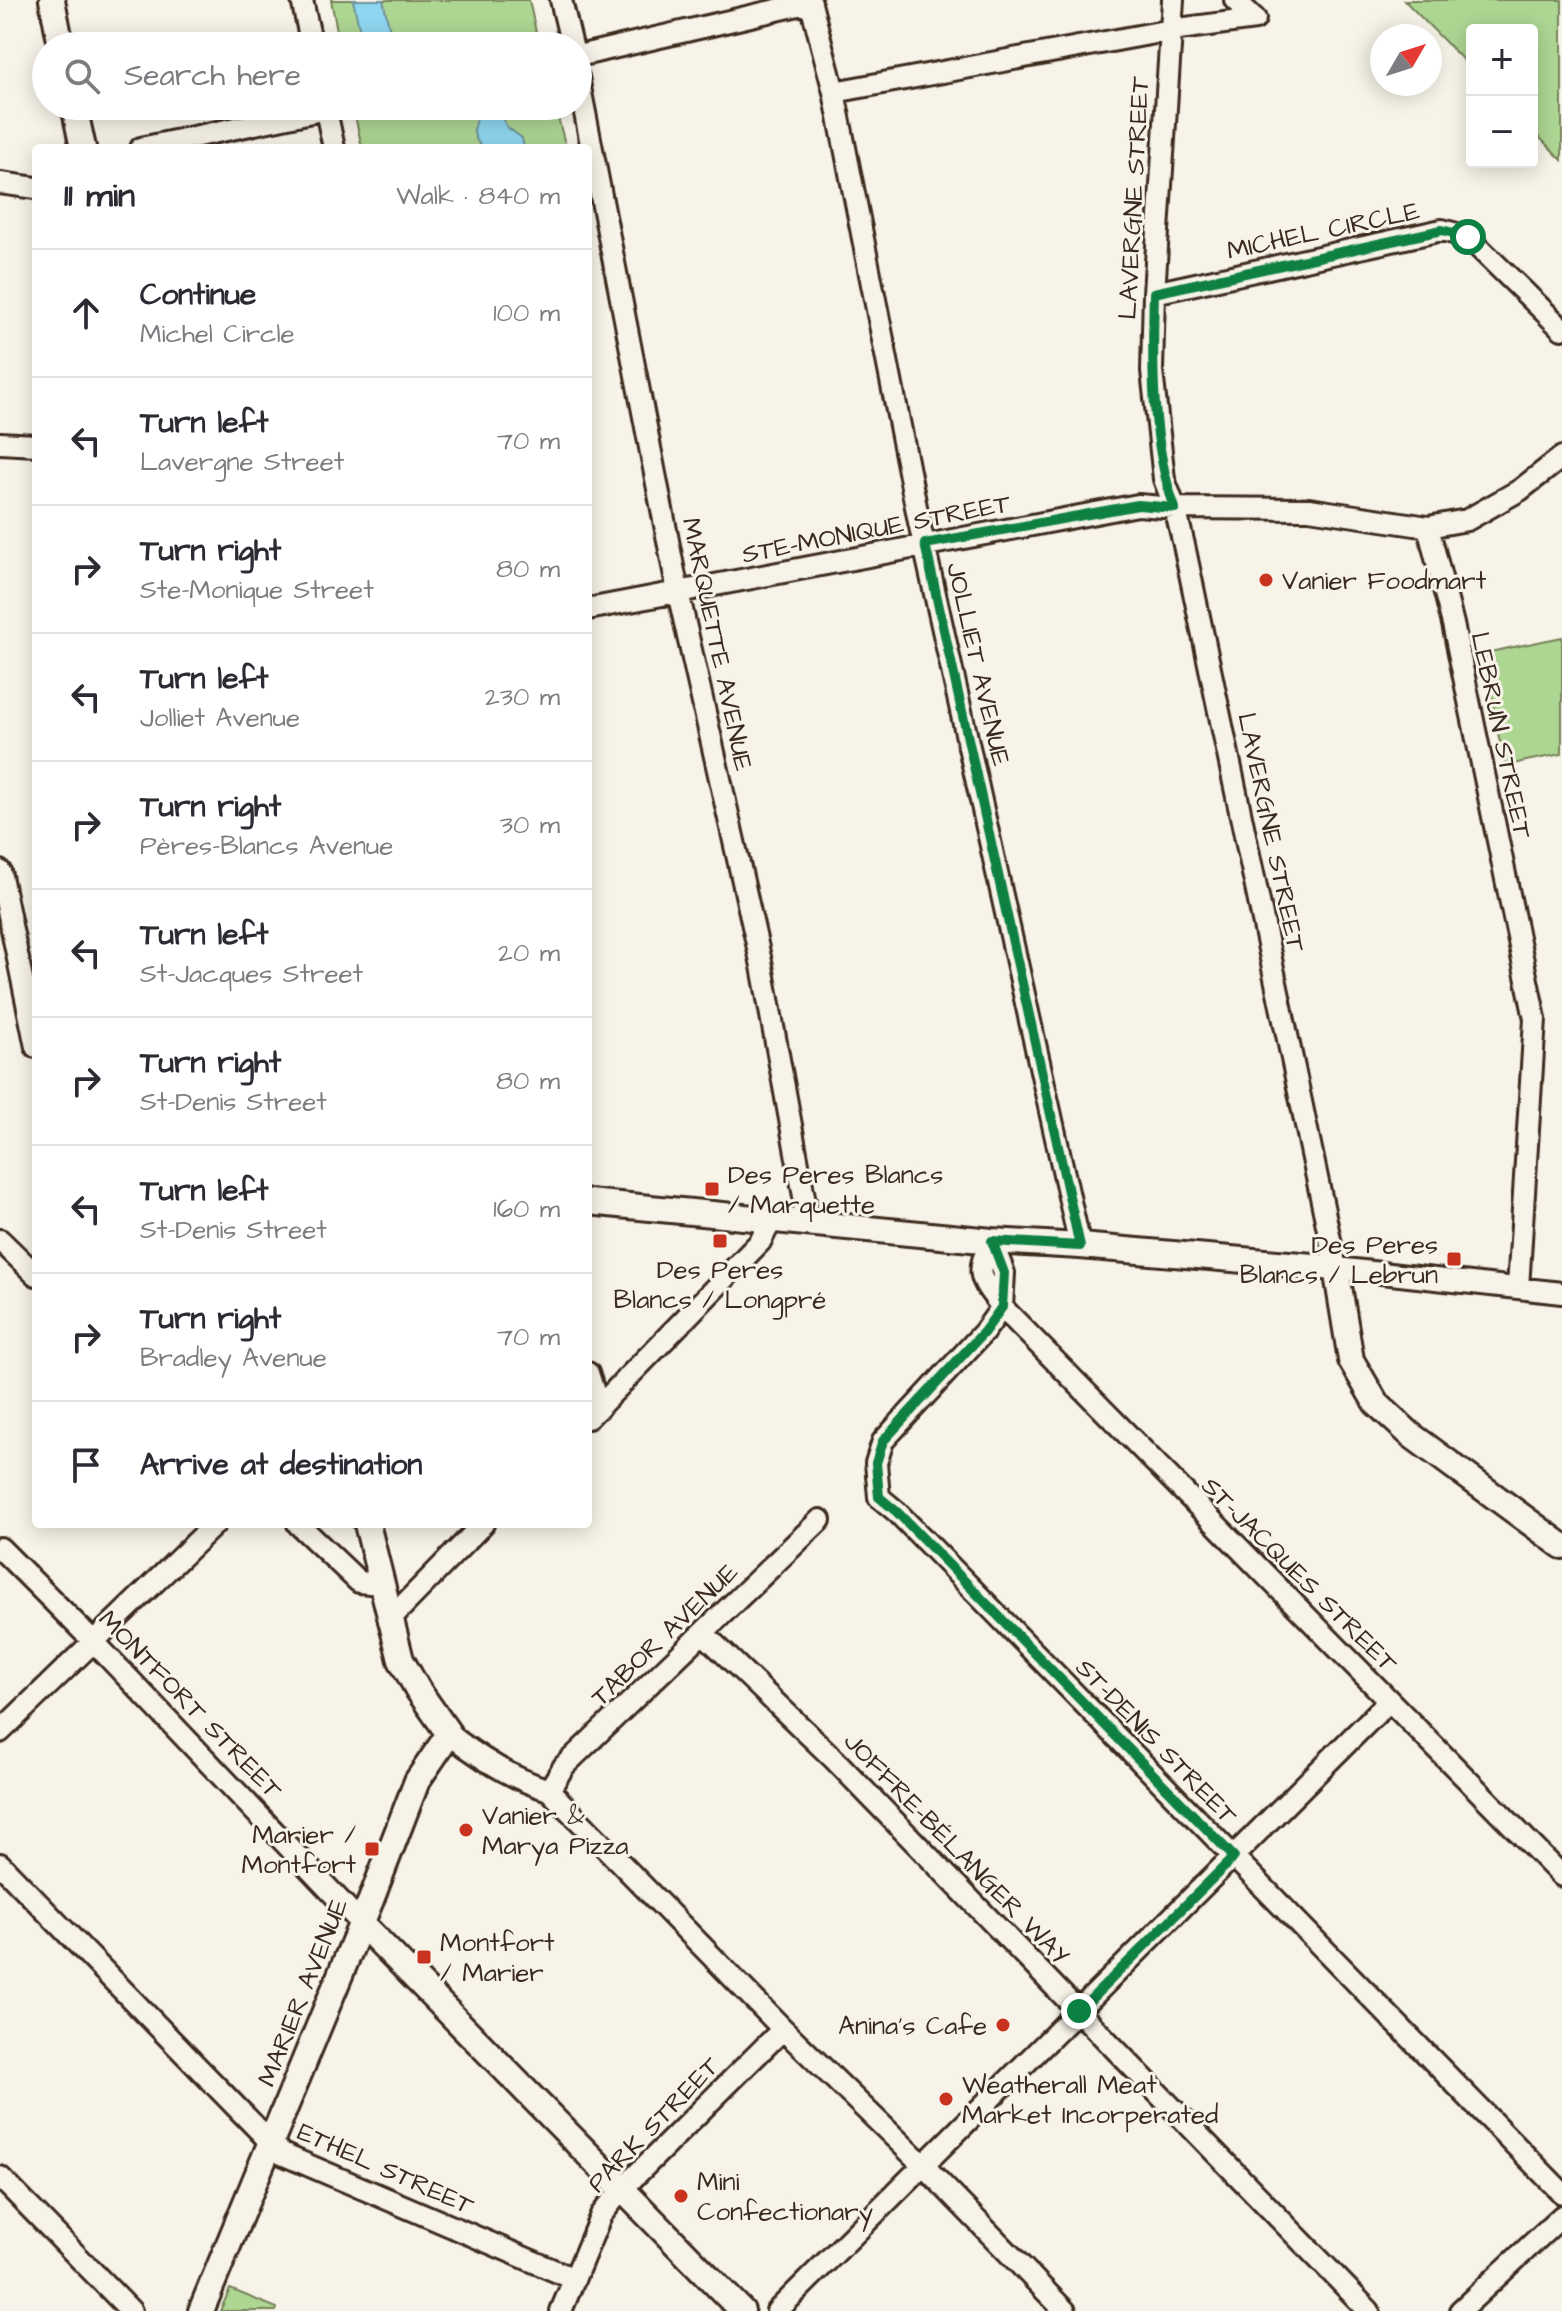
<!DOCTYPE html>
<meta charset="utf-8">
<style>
:root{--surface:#fff;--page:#f7f7f7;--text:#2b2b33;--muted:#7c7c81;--line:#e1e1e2}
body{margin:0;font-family:"Architects Daughter",sans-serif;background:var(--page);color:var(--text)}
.controls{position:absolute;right:24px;top:24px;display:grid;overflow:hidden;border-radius:8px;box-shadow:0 4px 20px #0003}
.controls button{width:72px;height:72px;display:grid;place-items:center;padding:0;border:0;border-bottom:2px solid var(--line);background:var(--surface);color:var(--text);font:40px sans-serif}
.compass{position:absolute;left:1370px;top:24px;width:72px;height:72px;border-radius:50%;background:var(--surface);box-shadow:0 4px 20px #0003;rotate:51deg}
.stop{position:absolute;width:24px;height:24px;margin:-18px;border:6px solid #0b8043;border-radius:50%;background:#fff}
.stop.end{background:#0b8043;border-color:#fff;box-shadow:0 2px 8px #0008}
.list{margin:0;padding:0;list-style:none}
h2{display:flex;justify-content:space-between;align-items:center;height:104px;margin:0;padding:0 32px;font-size:34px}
h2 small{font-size:26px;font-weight:400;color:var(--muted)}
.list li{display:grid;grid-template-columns:52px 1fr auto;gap:24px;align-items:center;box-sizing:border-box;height:128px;padding:0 32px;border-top:2px solid var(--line)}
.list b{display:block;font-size:30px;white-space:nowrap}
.list p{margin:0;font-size:26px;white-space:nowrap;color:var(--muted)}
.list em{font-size:26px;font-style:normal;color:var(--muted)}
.icon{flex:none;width:44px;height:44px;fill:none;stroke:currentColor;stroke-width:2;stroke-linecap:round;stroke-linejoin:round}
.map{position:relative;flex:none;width:1562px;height:2311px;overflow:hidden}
.search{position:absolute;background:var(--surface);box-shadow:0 4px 20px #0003;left:32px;top:32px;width:560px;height:88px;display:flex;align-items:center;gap:20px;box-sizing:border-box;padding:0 28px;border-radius:44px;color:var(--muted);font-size:30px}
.panel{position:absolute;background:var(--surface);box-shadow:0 4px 20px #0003;left:32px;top:144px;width:560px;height:1384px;border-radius:8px}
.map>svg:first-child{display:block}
.green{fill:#aed693;stroke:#748058;stroke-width:2}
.water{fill:#8fd7f0;stroke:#6d929c;stroke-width:2}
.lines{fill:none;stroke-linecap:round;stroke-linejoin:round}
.minor-casing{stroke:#3b2a1e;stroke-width:26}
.tertiary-casing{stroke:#3b2a1e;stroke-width:30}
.minor{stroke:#f7f3e8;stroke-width:20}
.tertiary{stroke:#f7f3e8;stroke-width:24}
.route{stroke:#0b8043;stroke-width:10}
.poi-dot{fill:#c8321e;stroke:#f7f3e8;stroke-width:3}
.labels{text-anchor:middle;stroke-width:6;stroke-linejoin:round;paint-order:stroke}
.street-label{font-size:26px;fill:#3b2a1e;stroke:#f7f3e8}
.poi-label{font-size:26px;fill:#3b2a1e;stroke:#f7f3e8;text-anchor:start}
</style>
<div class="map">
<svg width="1562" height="2311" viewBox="0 0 1562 2311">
<rect width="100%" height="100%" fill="#f7f3e8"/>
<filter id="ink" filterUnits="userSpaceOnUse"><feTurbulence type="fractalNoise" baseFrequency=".0125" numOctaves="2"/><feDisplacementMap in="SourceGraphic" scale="16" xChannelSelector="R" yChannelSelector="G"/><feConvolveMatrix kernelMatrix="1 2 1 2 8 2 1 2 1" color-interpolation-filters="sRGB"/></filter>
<g filter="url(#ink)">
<!-- green -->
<path class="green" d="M 331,0 L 529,0 L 539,46 L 340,46 Z
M 1404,0 L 1562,0 L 1562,160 L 1532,130 L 1532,30 L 1472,30 L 1472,69 Z
M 353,106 L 555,106 L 566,148 L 362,148 Z
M 1562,637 L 1562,754 L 1521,762 L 1506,767 C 1495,730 1492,692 1485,653 Z
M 230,2289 L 277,2308 L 276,2311 L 220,2311 Z"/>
<!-- water -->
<path class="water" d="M 353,0 L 383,0 L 391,35 L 362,41 Z
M 491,109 L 502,118 L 507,127 L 522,138 L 524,148 L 483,148 C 473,138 472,131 477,118 Z"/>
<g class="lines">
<defs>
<path id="minor" d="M 302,0 L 312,46
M 561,0 L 572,46
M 810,0 L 834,92 L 919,522 L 1080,1246
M 1173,0 L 1154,293 L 1152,371 L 1164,479 L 1175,508 L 1184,545 L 1336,1268 L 1562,1293
M 578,56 L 811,2
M 578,77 L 678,592 L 762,966 L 805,1202 L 802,1222
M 834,92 L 1171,30 L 1255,19 L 1235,0
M 325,106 L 334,148
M 141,148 L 326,109
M 0,183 L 36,188
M 1154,293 L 1442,230 L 1468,237 L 1562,329
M 0,443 L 36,445
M 1428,527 L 1453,624 L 1535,1019 L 1518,1288
M 588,609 L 1138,505 L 1175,508 L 1309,509 L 1428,527 L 1467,520 L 1520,490 L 1562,457
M 0,871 L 36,1047
M 0,1240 L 36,1275
M 992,1241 C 974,1273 980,1279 1002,1307 L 1562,1876
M 992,1241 L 1004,1273 L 1002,1307
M 1002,1307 L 984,1332 L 883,1441 L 876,1463 L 879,1497 L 897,1512 L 1562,2193
M 588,1373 L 599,1408
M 588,1418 L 760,1242 L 772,1219
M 298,1524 L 359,1582 L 380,1584
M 0,1548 L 93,1641 L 361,1923
M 389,1620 L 483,1524
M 703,1633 L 834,1759 L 1369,2311
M 0,1732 L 215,1524
M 449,1734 C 478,1757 513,1779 549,1790 L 783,2029 L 922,2164 L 1065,2311
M 549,1790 L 564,1766 L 820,1520
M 0,1864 L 282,2154 L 574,2279
M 0,2177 L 131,2311
M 561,2311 L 601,2215 L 623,2188 L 783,2029
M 777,2311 L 1389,1701
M 1460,2311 L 1562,2216"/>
<path id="tertiary" d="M 52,0 L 61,46
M 74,106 L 83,148
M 588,1202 L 992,1241 L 1080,1246 L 1336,1268 L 1351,1360 L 1376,1403 L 1411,1435 L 1562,1546
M 361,1923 L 742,2311
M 201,2311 L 371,1900 L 417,1781 L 449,1734 L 418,1690 L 401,1660 L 367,1524"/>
</defs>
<!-- minor casing -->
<use href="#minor" class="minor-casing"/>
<!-- tertiary casing -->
<use href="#tertiary" class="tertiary-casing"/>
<!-- minor -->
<use href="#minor" class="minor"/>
<!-- tertiary -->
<use href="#tertiary" class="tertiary"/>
</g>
</g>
<g class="lines" filter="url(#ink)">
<!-- route -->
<path class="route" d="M 1079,2011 L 1234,1857 L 897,1512 L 879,1497 L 876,1463 L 883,1441 L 984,1332 L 1002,1307 L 1004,1273 L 992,1241 L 1080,1246 L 925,544 L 1138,505 L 1175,508 C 1151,443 1152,362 1154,293 L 1442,230 L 1468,237"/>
</g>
<!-- markers -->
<g class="poi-dot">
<circle cx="1266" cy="580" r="8"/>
<rect x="704" y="1181" width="16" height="16" rx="4"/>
<rect x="712" y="1233" width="16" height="16" rx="4"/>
<rect x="1446" y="1251" width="16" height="16" rx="4"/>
<circle cx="466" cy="1830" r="8"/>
<rect x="364" y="1841" width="16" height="16" rx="4"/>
<rect x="416" y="1949" width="16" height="16" rx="4"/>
<circle cx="1003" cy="2025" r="8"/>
<circle cx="946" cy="2099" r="8"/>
<circle cx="681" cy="2196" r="8"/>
</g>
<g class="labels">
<!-- street labels -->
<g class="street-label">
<text transform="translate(1133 198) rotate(-87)" y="9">LAVERGNE STREET</text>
<text transform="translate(1323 230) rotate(-12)" y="9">MICHEL CIRCLE</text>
<text transform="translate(876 528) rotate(-11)" y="9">STE-MONIQUE STREET</text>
<text transform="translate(718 644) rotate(78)" y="9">MARQUETTE AVENUE</text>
<text transform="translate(979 664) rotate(77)" y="9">JOLLIET AVENUE</text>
<text transform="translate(1502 735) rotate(78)" y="9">LEBRUN STREET</text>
<text transform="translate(1272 832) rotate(78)" y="9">LAVERGNE STREET</text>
<text transform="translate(1300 1574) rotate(45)" y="9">ST-JACQUES STREET</text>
<text transform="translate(664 1634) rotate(-44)" y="9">TABOR AVENUE</text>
<text transform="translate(191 1704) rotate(46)" y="9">MONTFORT STREET</text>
<text transform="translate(1157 1741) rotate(46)" y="9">ST-DENIS STREET</text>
<text transform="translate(957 1848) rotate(46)" y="9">JOFFRE-BÉLANGER WAY</text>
<text transform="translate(302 1992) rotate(-68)" y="9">MARIER AVENUE</text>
<text transform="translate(653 2124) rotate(-46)" y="9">PARK STREET</text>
<text transform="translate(386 2168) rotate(24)" y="9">ETHEL STREET</text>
</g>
<!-- poi labels -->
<g class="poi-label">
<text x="1282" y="589">Vanier Foodmart</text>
<text x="728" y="1183">Des Peres Blancs<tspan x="728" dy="30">/ Marquette</tspan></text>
<text x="1438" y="1253" text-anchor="end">Des Peres<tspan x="1438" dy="30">Blancs / Lebrun</tspan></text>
<text x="720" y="1278" text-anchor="middle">Des Peres<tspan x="720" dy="30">Blancs / Longpré</tspan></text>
<text x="482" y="1824">Vanier &amp;<tspan x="482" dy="30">Marya Pizza</tspan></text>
<text x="356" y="1843" text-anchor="end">Marier /<tspan x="356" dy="30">Montfort</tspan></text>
<text x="440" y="1951">Montfort<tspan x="440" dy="30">/ Marier</tspan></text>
<text x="987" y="2034" text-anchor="end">Anina's Cafe</text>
<text x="962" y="2093">Weatherall Meat<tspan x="962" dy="30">Market Incorperated</tspan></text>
<text x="697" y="2190">Mini<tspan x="697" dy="30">Confectionary</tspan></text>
</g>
</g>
</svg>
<div class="controls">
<button>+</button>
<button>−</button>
</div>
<svg class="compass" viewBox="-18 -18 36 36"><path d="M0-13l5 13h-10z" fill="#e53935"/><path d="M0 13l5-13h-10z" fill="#7c7c81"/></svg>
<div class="stop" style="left:1468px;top:237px"></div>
<div class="stop end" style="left:1079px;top:2011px"></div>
<div class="search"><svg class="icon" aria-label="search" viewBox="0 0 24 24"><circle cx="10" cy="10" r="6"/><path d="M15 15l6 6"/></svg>Search here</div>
<section class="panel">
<h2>11 min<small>Walk · 840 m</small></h2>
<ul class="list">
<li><svg class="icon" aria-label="ahead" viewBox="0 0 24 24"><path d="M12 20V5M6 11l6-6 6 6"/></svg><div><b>Continue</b><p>Michel Circle</p></div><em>100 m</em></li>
<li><svg class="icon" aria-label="left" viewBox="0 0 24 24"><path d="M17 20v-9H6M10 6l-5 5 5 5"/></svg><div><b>Turn left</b><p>Lavergne Street</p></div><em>70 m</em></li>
<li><svg class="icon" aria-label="right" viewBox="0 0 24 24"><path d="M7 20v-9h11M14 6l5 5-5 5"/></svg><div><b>Turn right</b><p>Ste-Monique Street</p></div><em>80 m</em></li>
<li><svg class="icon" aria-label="left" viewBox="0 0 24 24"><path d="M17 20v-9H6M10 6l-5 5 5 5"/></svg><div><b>Turn left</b><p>Jolliet Avenue</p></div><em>230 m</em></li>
<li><svg class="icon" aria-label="right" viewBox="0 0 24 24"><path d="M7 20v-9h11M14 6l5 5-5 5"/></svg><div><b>Turn right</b><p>Pères-Blancs Avenue</p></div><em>30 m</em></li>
<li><svg class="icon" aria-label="left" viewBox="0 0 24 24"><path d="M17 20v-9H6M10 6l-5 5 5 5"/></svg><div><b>Turn left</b><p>St-Jacques Street</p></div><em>20 m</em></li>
<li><svg class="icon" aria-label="right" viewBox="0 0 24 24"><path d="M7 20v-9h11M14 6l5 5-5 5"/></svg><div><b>Turn right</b><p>St-Denis Street</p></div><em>80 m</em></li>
<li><svg class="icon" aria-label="left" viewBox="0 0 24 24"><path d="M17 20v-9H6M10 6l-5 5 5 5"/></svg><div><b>Turn left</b><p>St-Denis Street</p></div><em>160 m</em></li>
<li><svg class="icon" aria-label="right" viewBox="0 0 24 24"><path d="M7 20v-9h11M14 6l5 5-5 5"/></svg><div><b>Turn right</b><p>Bradley Avenue</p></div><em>70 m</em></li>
<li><svg class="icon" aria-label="arrive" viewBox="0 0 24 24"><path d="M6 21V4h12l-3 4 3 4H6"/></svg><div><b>Arrive at destination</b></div></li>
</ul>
</section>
</div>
